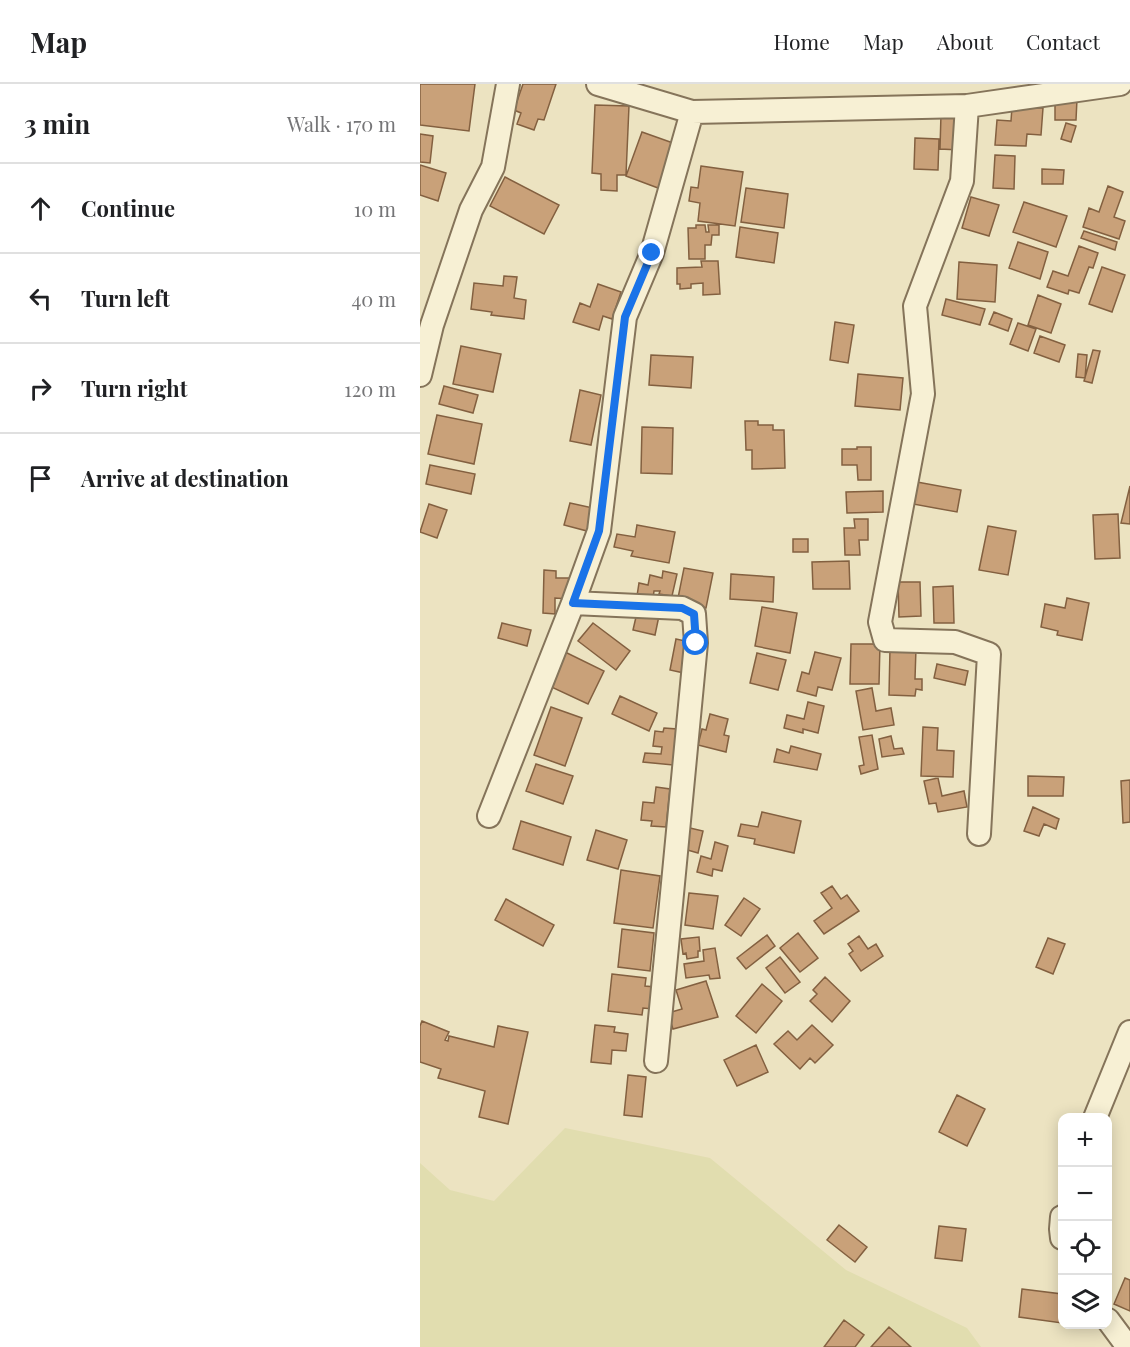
<!DOCTYPE html>
<meta charset="utf-8">
<style>
:root{--surface:#fff;--page:#f2f2f2;--text:#202124;--muted:#757577;--line:#e0e0e0}
body{margin:0;font-family:"Playfair Display",serif;background:var(--page);color:var(--text)}
.controls{position:absolute;right:18px;bottom:18px;display:grid;overflow:hidden;border-radius:12px;box-shadow:0 3px 15px #0003}
.controls button{width:54px;height:54px;display:grid;place-items:center;padding:0;border:0;border-bottom:2px solid var(--line);background:var(--surface);color:var(--text);font:30px sans-serif}
.stop{position:absolute;width:18px;height:18px;margin:-14px;border:4px solid #1a73e8;border-radius:50%;background:#fff}
.stop.end{background:#1a73e8;border-color:#fff;box-shadow:0 2px 6px #0008}
.list{margin:0;padding:0;list-style:none}
h2{display:flex;justify-content:space-between;align-items:center;height:78px;margin:0;padding:0 24px;font-size:26px}
h2 small{font-size:20px;font-weight:400;color:var(--muted)}
.list li{display:grid;grid-template-columns:39px 1fr auto;gap:18px;align-items:center;box-sizing:border-box;height:90px;padding:0 24px;border-top:2px solid var(--line)}
.list b{display:block;font-size:22px;white-space:nowrap}
.list em{font-size:20px;font-style:normal;color:var(--muted)}
.icon{flex:none;width:33px;height:33px;fill:none;stroke:currentColor;stroke-width:2;stroke-linecap:round;stroke-linejoin:round}
.map{position:relative;flex:none;width:710px;height:1263px;overflow:hidden}
header{display:flex;align-items:center;gap:36px;box-sizing:border-box;height:84px;padding:0 30px;background:var(--surface);border-bottom:2px solid var(--line)}
header strong{font-size:28px}
nav{display:flex;gap:33px;margin-inline-start:auto;font-size:21px}
main{display:flex}
aside{flex:1;background:var(--surface)}
.map>svg:first-child{display:block}
.farmland{fill:#e1ddaf}
.building{fill:#c9a179;stroke:#836040;stroke-width:1.5}
.lines{fill:none;stroke-linecap:round;stroke-linejoin:round}
.minor-casing{stroke:#85745a;stroke-width:26}
.minor{stroke:#f7f0d4;stroke-width:22}
.route{stroke:#1a73e8;stroke-width:8}
</style>
<header>
<strong>Map</strong>
<nav><a>Home</a><a>Map</a><a>About</a><a>Contact</a></nav>
</header>
<main>
<aside>
<h2>3 min<small>Walk · 170 m</small></h2>
<ul class="list">
<li><svg class="icon" aria-label="ahead" viewBox="0 0 24 24"><path d="M12 20V5M6 11l6-6 6 6"/></svg><div><b>Continue</b></div><em>10 m</em></li>
<li><svg class="icon" aria-label="left" viewBox="0 0 24 24"><path d="M17 20v-9H6M10 6l-5 5 5 5"/></svg><div><b>Turn left</b></div><em>40 m</em></li>
<li><svg class="icon" aria-label="right" viewBox="0 0 24 24"><path d="M7 20v-9h11M14 6l5 5-5 5"/></svg><div><b>Turn right</b></div><em>120 m</em></li>
<li><svg class="icon" aria-label="arrive" viewBox="0 0 24 24"><path d="M6 21V4h12l-3 4 3 4H6"/></svg><div><b>Arrive at destination</b></div></li>
</ul>
</aside>
<div class="map">
<svg width="710" height="1263" viewBox="0 0 710 1263">
<rect width="100%" height="100%" fill="#ece3c1"/>
<!-- farmland -->
<path class="farmland" d="M 145,1044 L 290,1074 L 426,1186 L 547,1244 L 561,1263 L 0,1263 L 0,1079 L 30,1106 L 74,1117 Z"/>
<!-- building -->
<path class="building" d="M 0,0 L 55,0 L 49,47 L 0,41 Z
M 103,0 L 136,0 L 124,36 L 118,35 L 114,46 L 97,40 L 101,29 L 94,26 Z
M 635,14 L 657,15 L 656,36 L 635,36 Z
M 175,21 L 209,22 L 206,91 L 197,91 L 197,107 L 181,106 L 181,90 L 172,89 Z
M 592,23 L 623,24 L 621,51 L 607,50 L 606,62 L 575,61 L 577,36 L 591,37 Z
M 521,30 L 541,30 L 540,66 L 520,65 Z
M 646,39 L 656,42 L 651,58 L 641,55 Z
M 222,48 L 253,59 L 240,98 L 248,101 L 246,107 L 206,92 Z
M 0,50 L 13,52 L 10,79 L 0,78 Z
M 495,54 L 519,55 L 518,86 L 494,85 Z
M 575,71 L 595,72 L 594,105 L 573,104 Z
M 0,81 L 26,89 L 18,117 L 0,111 Z
M 281,82 L 323,88 L 315,142 L 278,137 L 280,119 L 269,117 L 271,103 L 278,104 Z
M 622,85 L 644,86 L 643,100 L 622,100 Z
M 85,93 L 139,121 L 124,150 L 70,122 Z
M 688,102 L 703,108 L 694,133 L 705,137 L 699,155 L 663,143 L 669,124 L 679,128 Z
M 326,104 L 368,110 L 364,144 L 321,138 Z
M 551,113 L 579,121 L 569,152 L 542,144 Z
M 604,118 L 647,132 L 636,163 L 593,148 Z
M 276,141 L 285,141 L 286,148 L 289,148 L 288,141 L 299,141 L 299,151 L 292,151 L 291,161 L 285,161 L 285,175 L 269,175 L 268,144 L 276,144 Z
M 320,143 L 358,149 L 354,179 L 316,173 Z
M 664,147 L 697,158 L 695,166 L 661,154 Z
M 598,158 L 628,168 L 620,195 L 589,184 Z
M 659,162 L 678,169 L 673,184 L 669,183 L 659,209 L 649,206 L 648,210 L 627,203 L 633,187 L 648,192 Z
M 281,177 L 298,177 L 300,210 L 283,211 L 283,199 L 271,200 L 271,204 L 260,205 L 260,200 L 257,200 L 257,184 L 282,183 Z
M 539,178 L 577,181 L 575,218 L 537,215 Z
M 682,183 L 705,191 L 692,228 L 669,220 Z
M 84,192 L 97,193 L 94,214 L 106,216 L 104,235 L 71,231 L 72,228 L 51,225 L 54,199 L 83,202 Z
M 178,200 L 201,208 L 192,235 L 183,232 L 179,246 L 153,238 L 160,219 L 170,223 Z
M 618,211 L 641,220 L 631,249 L 608,241 Z
M 526,215 L 565,225 L 560,241 L 522,231 Z
M 574,228 L 592,235 L 588,247 L 569,240 Z
M 415,238 L 434,241 L 428,279 L 410,276 Z
M 598,239 L 616,245 L 608,267 L 590,260 Z
M 620,252 L 645,261 L 639,278 L 614,269 Z
M 41,262 L 81,270 L 73,308 L 33,300 Z
M 673,266 L 680,267 L 672,299 L 664,297 Z
M 658,270 L 667,271 L 665,294 L 656,293 Z
M 231,271 L 273,273 L 271,304 L 229,301 Z
M 438,290 L 483,294 L 480,326 L 435,322 Z
M 24,302 L 58,311 L 53,329 L 19,320 Z
M 160,306 L 181,311 L 171,361 L 150,357 Z
M 17,331 L 62,340 L 54,380 L 8,370 Z
M 325,337 L 338,337 L 338,341 L 353,341 L 353,346 L 364,346 L 365,384 L 332,385 L 332,366 L 326,366 Z
M 222,343 L 253,344 L 252,390 L 221,389 Z
M 437,363 L 451,363 L 451,396 L 438,396 L 437,381 L 422,381 L 422,365 L 437,365 Z
M 10,381 L 55,390 L 51,410 L 6,400 Z
M 497,398 L 541,406 L 537,428 L 493,420 Z
M 710,402 L 710,440 L 701,439 Z
M 463,407 L 463,428 L 427,429 L 426,408 Z
M 150,419 L 173,424 L 167,447 L 144,441 Z
M 9,420 L 27,426 L 17,454 L 0,448 Z
M 698,430 L 700,474 L 675,475 L 673,431 Z
M 434,435 L 448,435 L 448,456 L 439,456 L 440,471 L 425,471 L 424,444 L 435,444 Z
M 217,441 L 255,448 L 249,479 L 211,472 L 213,467 L 194,463 L 197,450 L 215,453 Z
M 568,442 L 596,447 L 588,491 L 559,486 Z
M 373,455 L 388,455 L 388,468 L 373,468 Z
M 429,477 L 430,505 L 393,505 L 392,478 Z
M 264,484 L 293,489 L 286,524 L 257,519 Z
M 124,486 L 136,487 L 136,494 L 150,494 L 149,515 L 135,514 L 135,530 L 123,529 Z
M 243,487 L 257,490 L 252,512 L 239,510 L 240,507 L 234,507 L 233,515 L 217,512 L 219,499 L 228,501 L 230,491 L 242,494 Z
M 311,490 L 354,493 L 353,518 L 310,515 Z
M 478,498 L 500,498 L 501,532 L 479,533 Z
M 533,502 L 534,539 L 514,539 L 513,503 Z
M 647,514 L 669,519 L 662,556 L 637,551 L 638,547 L 621,543 L 625,520 L 645,524 Z
M 342,523 L 377,529 L 370,569 L 335,562 Z
M 223,524 L 240,527 L 235,551 L 213,546 L 216,533 L 221,534 Z
M 82,539 L 111,546 L 107,562 L 78,554 Z
M 173,539 L 210,567 L 196,586 L 158,557 Z
M 256,555 L 270,558 L 264,589 L 250,586 Z
M 431,560 L 460,560 L 459,600 L 430,600 Z
M 470,564 L 496,564 L 495,595 L 502,595 L 502,606 L 496,605 L 495,612 L 469,611 Z
M 143,567 L 184,587 L 168,620 L 127,601 Z
M 395,568 L 421,574 L 412,606 L 398,603 L 396,612 L 377,607 L 382,588 L 389,590 Z
M 337,569 L 366,576 L 358,606 L 330,599 Z
M 517,580 L 548,587 L 545,601 L 514,594 Z
M 452,604 L 456,627 L 471,624 L 474,641 L 443,646 L 436,607 Z
M 200,612 L 237,629 L 229,647 L 192,630 Z
M 388,618 L 404,622 L 398,649 L 383,645 L 383,649 L 364,644 L 367,631 L 384,635 Z
M 131,623 L 162,634 L 145,682 L 114,671 Z
M 290,630 L 308,635 L 304,651 L 309,652 L 306,668 L 278,661 L 282,645 L 286,646 Z
M 503,643 L 518,644 L 517,666 L 534,667 L 533,693 L 501,692 Z
M 244,644 L 257,645 L 253,681 L 223,678 L 225,669 L 241,670 L 242,663 L 233,662 L 235,647 L 243,648 Z
M 452,651 L 458,685 L 441,690 L 439,682 L 444,681 L 439,653 Z
M 471,652 L 474,665 L 482,664 L 484,670 L 462,673 L 459,655 Z
M 371,662 L 401,670 L 397,686 L 354,678 L 357,665 L 369,669 Z
M 116,680 L 153,692 L 143,720 L 106,707 Z
M 608,692 L 644,693 L 643,712 L 608,712 Z
M 518,694 L 522,712 L 544,707 L 547,723 L 518,728 L 516,719 L 509,720 L 504,697 Z
M 710,696 L 710,738 L 703,739 L 701,697 Z
M 236,703 L 250,705 L 246,743 L 231,742 L 232,737 L 221,736 L 223,718 L 234,719 Z
M 613,723 L 639,735 L 636,745 L 624,740 L 619,752 L 604,747 Z
M 342,728 L 381,737 L 374,769 L 334,760 L 335,755 L 318,752 L 321,740 L 338,743 Z
M 101,737 L 151,753 L 143,781 L 93,765 Z
M 270,744 L 283,747 L 278,769 L 264,765 Z
M 176,746 L 207,756 L 198,785 L 167,776 Z
M 295,758 L 308,762 L 302,787 L 293,785 L 292,792 L 277,788 L 281,772 L 291,775 Z
M 201,786 L 240,792 L 233,844 L 194,839 Z
M 412,802 L 421,815 L 427,811 L 439,827 L 404,850 L 394,837 L 412,824 L 401,809 Z
M 269,809 L 298,812 L 293,845 L 265,841 Z
M 324,814 L 340,825 L 321,852 L 305,841 Z
M 86,815 L 134,841 L 123,862 L 75,836 Z
M 202,845 L 234,849 L 230,887 L 198,883 Z
M 378,849 L 398,874 L 380,888 L 360,864 Z
M 347,851 L 355,862 L 326,885 L 317,874 Z
M 439,852 L 448,865 L 456,860 L 463,872 L 441,887 L 429,870 L 433,867 L 428,860 Z
M 279,853 L 280,867 L 278,867 L 278,873 L 267,875 L 266,869 L 263,870 L 261,855 Z
M 628,854 L 645,860 L 633,890 L 616,883 Z
M 295,864 L 300,894 L 290,895 L 289,891 L 266,894 L 264,880 L 284,877 L 283,866 Z
M 360,873 L 380,898 L 365,909 L 346,884 Z
M 192,890 L 226,894 L 225,902 L 235,903 L 233,925 L 223,924 L 222,931 L 188,927 Z
M 405,893 L 430,917 L 412,938 L 390,917 L 397,910 L 393,906 Z
M 286,897 L 298,933 L 253,945 L 248,929 L 262,925 L 256,906 Z
M 342,900 L 362,917 L 336,949 L 316,932 Z
M 2,937 L 29,948 L 25,956 L 28,957 L 29,952 L 74,963 L 78,942 L 108,948 L 88,1040 L 59,1033 L 65,1007 L 18,994 L 21,985 L 0,978 L 0,942 Z
M 175,941 L 195,943 L 194,948 L 208,950 L 206,967 L 192,966 L 191,980 L 171,978 Z
M 392,941 L 413,961 L 395,979 L 390,974 L 380,985 L 354,960 L 368,947 L 377,956 Z
M 336,961 L 348,988 L 317,1002 L 304,976 Z
M 208,991 L 226,993 L 222,1033 L 204,1031 Z
M 537,1011 L 565,1025 L 547,1062 L 519,1048 Z
M 419,1141 L 447,1163 L 435,1178 L 407,1156 Z
M 519,1142 L 546,1145 L 542,1177 L 515,1174 Z
M 705,1194 L 710,1196 L 710,1227 L 694,1220 Z
M 602,1205 L 642,1210 L 642,1239 L 599,1233 Z
M 424,1236 L 444,1251 L 435,1263 L 404,1263 Z
M 469,1243 L 491,1263 L 451,1263 Z"/>
<g class="lines">
<defs>
<path id="minor" d="M 178,0 L 272,28 L 547,22 L 700,0
M 547,22 L 542,97 L 495,222 L 503,310 L 460,538 L 465,556 L 535,558 L 569,570 L 559,750
M 0,291 L 12,241 L 51,126 L 73,83 L 88,0
M 153,519 L 262,524 L 274,530 L 276,559 L 236,977
M 69,732 L 153,519 L 179,447 L 205,233 L 232,169 L 272,28
M 675,1034 L 710,948
M 642,1133 L 641,1145 L 642,1154
M 688,1236 L 708,1263"/>
</defs>
<!-- minor casing -->
<use href="#minor" class="minor-casing"/>
<!-- minor -->
<use href="#minor" class="minor"/>
</g>
<g class="lines">
<!-- route -->
<path class="route" d="M 232,169 L 205,233 L 179,447 L 153,519 L 262,524 L 274,530 L 276,559"/>
</g>
</svg>
<div class="controls">
<button>+</button>
<button>−</button>
<button><svg class="icon" aria-label="locate" viewBox="0 0 24 24"><circle cx="12" cy="12" r="6"/><path d="M12 2v4M12 18v4M2 12h4M18 12h4"/></svg></button>
<button><svg class="icon" aria-label="layers" viewBox="0 0 24 24"><path d="M12 4l9 5-9 5-9-5zM3 14l9 5 9-5"/></svg></button>
</div>
<div class="stop" style="left:276px;top:559px"></div>
<div class="stop end" style="left:232px;top:169px"></div>
</div>
</main>
